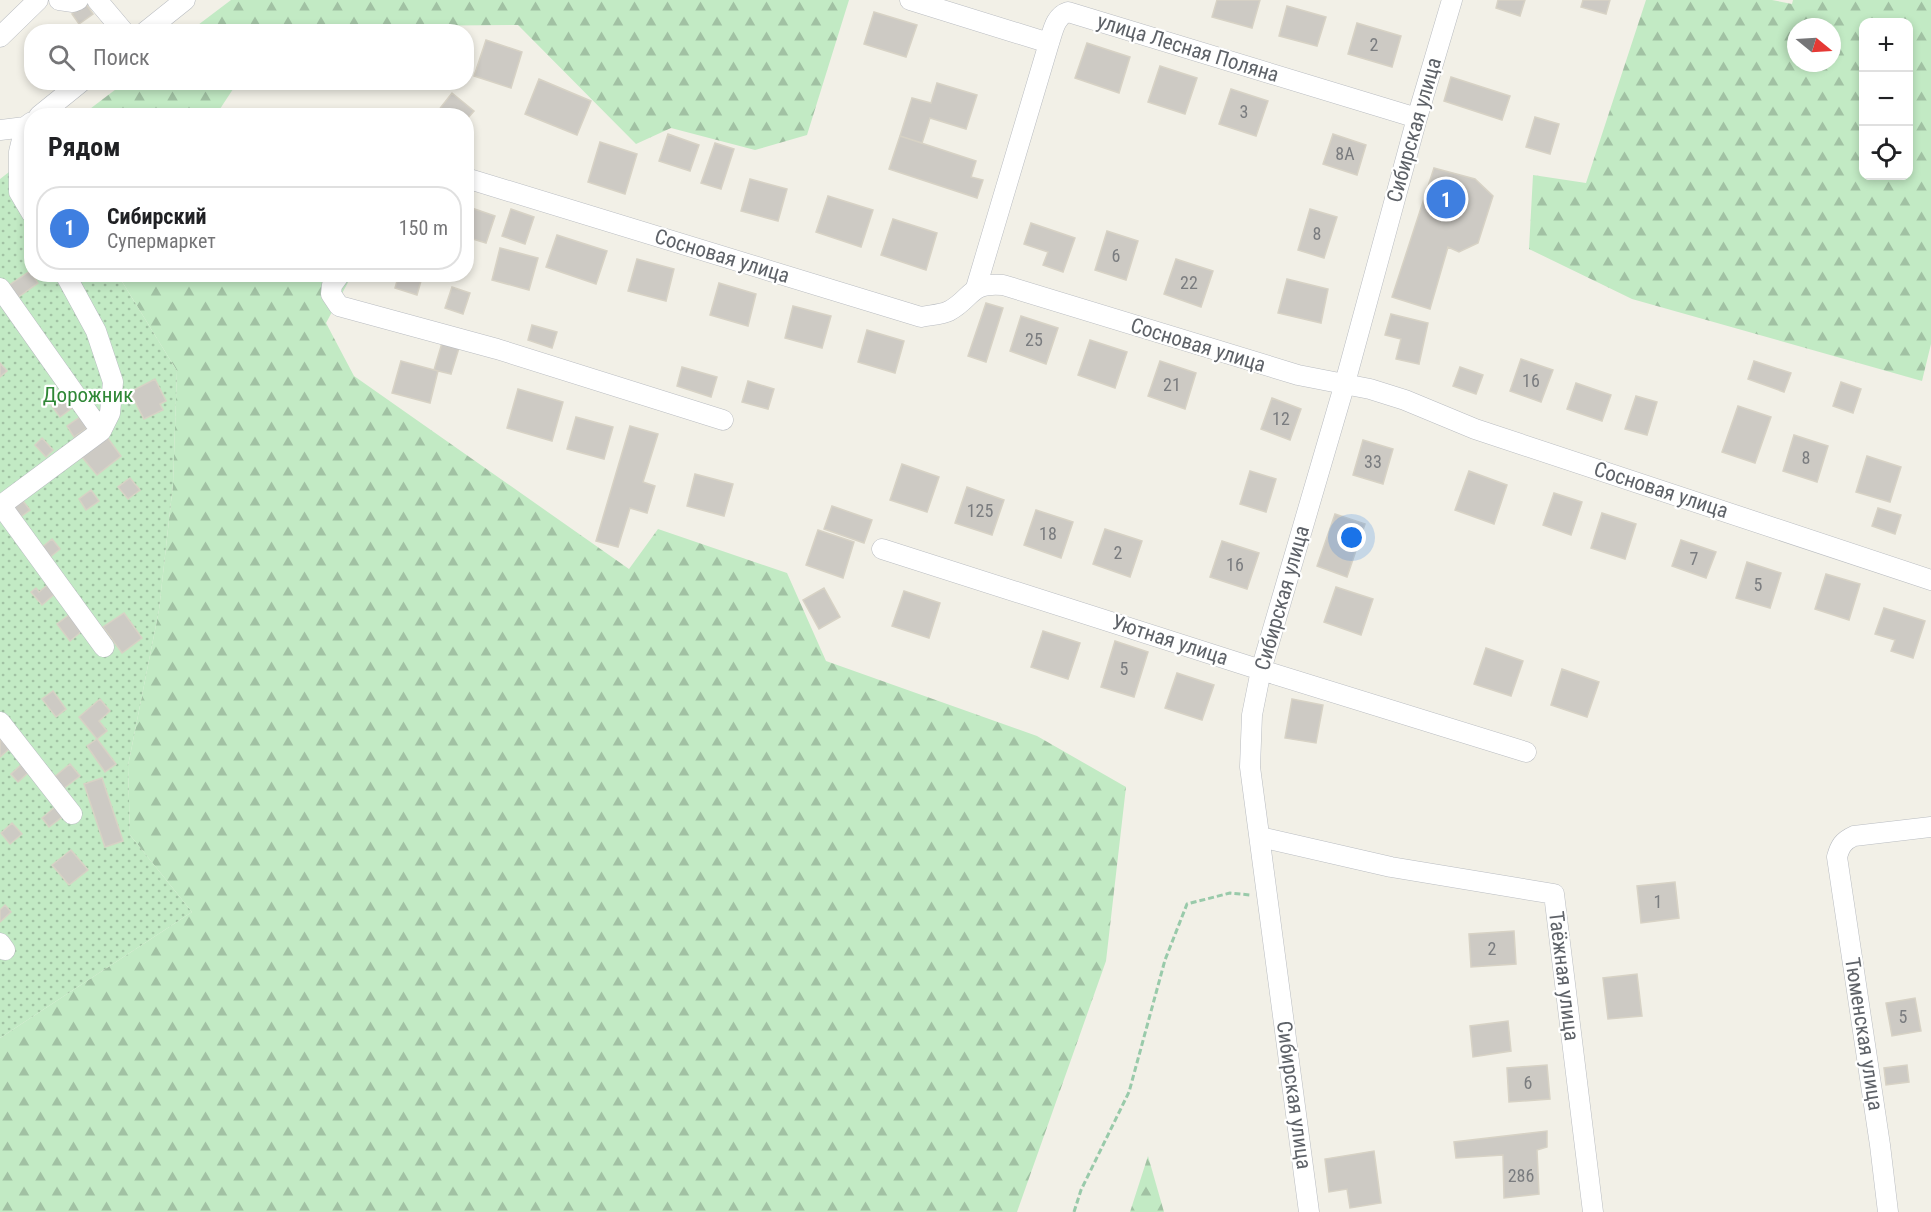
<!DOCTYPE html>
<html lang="ru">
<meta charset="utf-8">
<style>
:root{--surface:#fff;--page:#f6f6f6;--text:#202124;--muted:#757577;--line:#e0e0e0;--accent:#f74027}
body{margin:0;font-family:"Roboto Condensed",sans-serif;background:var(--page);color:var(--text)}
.controls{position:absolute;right:18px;top:18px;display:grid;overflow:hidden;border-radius:12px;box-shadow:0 3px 9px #0003}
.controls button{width:54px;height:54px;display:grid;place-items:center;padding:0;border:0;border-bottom:2px solid var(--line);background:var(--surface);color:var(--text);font:30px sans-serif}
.compass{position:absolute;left:1787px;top:18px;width:54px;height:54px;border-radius:50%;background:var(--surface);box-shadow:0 3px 9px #0003;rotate:108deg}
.you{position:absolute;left:1352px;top:538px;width:21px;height:21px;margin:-15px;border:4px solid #fff;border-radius:50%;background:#1a73e8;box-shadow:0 0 0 9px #1a73e833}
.badge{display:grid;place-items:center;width:39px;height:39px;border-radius:50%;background:var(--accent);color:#fff;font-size:20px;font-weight:700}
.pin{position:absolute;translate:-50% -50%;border:3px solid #fff;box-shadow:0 2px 6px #0006}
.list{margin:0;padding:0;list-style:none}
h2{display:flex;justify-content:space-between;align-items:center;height:78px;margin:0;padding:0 24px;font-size:26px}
h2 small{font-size:20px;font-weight:400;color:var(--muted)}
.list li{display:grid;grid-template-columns:39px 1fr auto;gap:18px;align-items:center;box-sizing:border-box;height:84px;margin:0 12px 12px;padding:0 12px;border:2px solid var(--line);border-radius:24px}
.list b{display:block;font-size:22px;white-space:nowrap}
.list p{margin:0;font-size:20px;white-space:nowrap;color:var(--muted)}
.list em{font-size:20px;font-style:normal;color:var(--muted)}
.icon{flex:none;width:33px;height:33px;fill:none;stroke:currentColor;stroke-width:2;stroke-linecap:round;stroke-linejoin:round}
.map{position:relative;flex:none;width:1931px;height:1212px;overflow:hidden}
.search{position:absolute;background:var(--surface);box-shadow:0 3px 9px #0003;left:24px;top:24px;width:450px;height:66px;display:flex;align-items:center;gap:15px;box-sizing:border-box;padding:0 21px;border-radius:24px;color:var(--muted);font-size:22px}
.panel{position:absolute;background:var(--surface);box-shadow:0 3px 9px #0003;left:24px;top:108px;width:450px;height:174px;border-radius:24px}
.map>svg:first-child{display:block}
.forest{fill:url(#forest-firs);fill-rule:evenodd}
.garden{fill:url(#garden-dots)}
.building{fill:#cdcac4;stroke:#d7d2c5;stroke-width:1.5}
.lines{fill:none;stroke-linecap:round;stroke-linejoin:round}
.minor-casing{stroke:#b9bcc1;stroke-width:21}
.path{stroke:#99caaa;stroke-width:3;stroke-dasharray:6 3;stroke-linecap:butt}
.minor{stroke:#fff;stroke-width:20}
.labels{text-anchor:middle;stroke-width:4.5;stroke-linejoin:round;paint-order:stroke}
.number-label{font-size:18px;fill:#7a7c7f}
.street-label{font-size:21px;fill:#5e6268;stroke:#fff}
.park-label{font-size:21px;fill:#2f8736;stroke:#fff}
</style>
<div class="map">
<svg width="1931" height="1212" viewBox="0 0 1931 1212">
<defs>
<pattern id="forest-firs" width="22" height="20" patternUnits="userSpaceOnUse" patternTransform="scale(1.5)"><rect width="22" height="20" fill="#c2eac4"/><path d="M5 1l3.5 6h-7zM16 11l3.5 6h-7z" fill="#a1c1a3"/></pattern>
<pattern id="garden-dots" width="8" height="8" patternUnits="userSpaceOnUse" patternTransform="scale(1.5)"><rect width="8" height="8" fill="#c2eac4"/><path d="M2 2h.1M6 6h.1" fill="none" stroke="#a1c1a3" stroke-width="1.8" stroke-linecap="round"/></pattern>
</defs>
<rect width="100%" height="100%" fill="#f2f0e7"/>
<!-- forest -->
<path class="forest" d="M 231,0 L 849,0 L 807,135 L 755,150 L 671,128 L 636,144 L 518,25 L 273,27 L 269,31 L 190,31 Z
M 1646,0 L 1772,0 L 1792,4 L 1793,0 L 1931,0 L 1931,344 L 1922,381 L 1632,299 L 1529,249 L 1533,175 L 1586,183 ZM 1864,22 L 1908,22 L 1908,176 L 1864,176 ZM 1796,27 L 1832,27 L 1832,63 L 1796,63 Z
M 124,83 L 124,82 L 237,83 L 216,115 L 82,115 Z
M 118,275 L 352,275 L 326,323 L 354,376 L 629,569 L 658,529 L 787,573 L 826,661 L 1037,736 L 1126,787 L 1106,961 L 1017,1212 L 0,1212 L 0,1038 L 192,912 L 130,835 L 128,766 L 159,610 L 173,484 L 177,371 Z
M 1148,1156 L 1164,1212 L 1130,1212 Z"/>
<!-- garden -->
<path class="garden" d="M 31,155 L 32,274 L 118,275 L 177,371 L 173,484 L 159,610 L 128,766 L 130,835 L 192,912 L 0,1038 L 0,179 Z"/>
<!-- building -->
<path class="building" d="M 1217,0 L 1260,0 L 1252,28 L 1212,17 Z
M 1498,0 L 1525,0 L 1520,16 L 1496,8 Z
M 1583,0 L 1610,0 L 1606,14 L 1581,7 Z
M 86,4 L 93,14 L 79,24 L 72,14 Z
M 1287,6 L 1326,17 L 1317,46 L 1279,36 Z
M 874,12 L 917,25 L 906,57 L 864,44 Z
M 1357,23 L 1401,36 L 1392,67 L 1348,54 Z
M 486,40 L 522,52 L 511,88 L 474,76 Z
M 1087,43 L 1130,57 L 1119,93 L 1075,78 Z
M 1160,66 L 1197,78 L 1185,114 L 1148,102 Z
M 1451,77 L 1510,96 L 1502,120 L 1444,101 Z
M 539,79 L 591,101 L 577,135 L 525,114 Z
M 937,83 L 977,95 L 966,129 L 930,118 L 922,143 L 900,136 L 912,98 L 931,103 Z
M 1231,89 L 1268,101 L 1256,136 L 1219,124 Z
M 452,93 L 474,111 L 466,120 L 466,116 L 434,116 Z
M 1535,117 L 1559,124 L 1550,154 L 1526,147 Z
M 668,134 L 699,145 L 690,171 L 659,161 Z
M 1333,134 L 1366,145 L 1357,175 L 1323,164 Z
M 900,136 L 976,161 L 971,177 L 983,180 L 977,198 L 889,169 Z
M 600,142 L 637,154 L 625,194 L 588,182 Z
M 715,143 L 734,149 L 721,189 L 701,183 Z
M 1434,168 L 1475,179 L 1493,196 L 1478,243 L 1459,252 L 1448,247 L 1430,309 L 1392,297 Z
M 750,179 L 787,189 L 778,221 L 741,211 Z
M 828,196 L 873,210 L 861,247 L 816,232 Z
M 466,206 L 495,216 L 486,243 L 466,237 Z
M 511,209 L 534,217 L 525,244 L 502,236 Z
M 1310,209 L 1337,217 L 1324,258 L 1298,250 Z
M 893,219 L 937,233 L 926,270 L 881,255 Z
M 1031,223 L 1075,238 L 1063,272 L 1043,265 L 1048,252 L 1024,244 Z
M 1107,231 L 1138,241 L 1126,280 L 1095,270 Z
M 557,235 L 607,251 L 596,284 L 546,267 Z
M 500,248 L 538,258 L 529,290 L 492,280 Z
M 637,259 L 674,269 L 666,301 L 628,291 Z
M 1176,259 L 1213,271 L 1201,307 L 1164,294 Z
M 30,271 L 38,283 L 17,298 L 8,286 Z
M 399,274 L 421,281 L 417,295 L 395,288 Z
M 1287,279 L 1328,289 L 1321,323 L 1278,313 Z
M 719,283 L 756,294 L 748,326 L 710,315 Z
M 452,287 L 470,293 L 463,314 L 445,308 Z
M 986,303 L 1003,308 L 986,362 L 968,356 Z
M 793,306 L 831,316 L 822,348 L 785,338 Z
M 1391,314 L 1428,323 L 1419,364 L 1396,359 L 1401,339 L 1385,335 Z
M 1021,316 L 1058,328 L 1046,364 L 1010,351 Z
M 532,325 L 557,332 L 552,348 L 528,340 Z
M 867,330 L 904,341 L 895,373 L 858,362 Z
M 1090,340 L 1127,352 L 1115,388 L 1078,375 Z
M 442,343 L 459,348 L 451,374 L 434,370 Z
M 1521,359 L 1553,370 L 1541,402 L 1510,391 Z
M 401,361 L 438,371 L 430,403 L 392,393 Z
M 1160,361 L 1196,373 L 1185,409 L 1148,396 Z
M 1754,361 L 1791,373 L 1784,392 L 1748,379 Z
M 0,363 L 7,371 L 0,377 Z
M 682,367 L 717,377 L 711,397 L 677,386 Z
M 1460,367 L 1483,375 L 1476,394 L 1453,386 Z
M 155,379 L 166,401 L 160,404 L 163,410 L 144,419 L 130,392 Z
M 748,381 L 774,389 L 768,409 L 742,402 Z
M 1841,382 L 1861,389 L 1853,413 L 1833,406 Z
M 1576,383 L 1611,395 L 1602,421 L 1567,409 Z
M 64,389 L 76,405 L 60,417 L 48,401 Z
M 518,389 L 563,402 L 552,441 L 507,428 Z
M 1636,396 L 1657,402 L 1647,435 L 1625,429 Z
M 1272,398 L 1301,409 L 1290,440 L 1261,429 Z
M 1738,406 L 1771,417 L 1755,463 L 1722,452 Z
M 83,415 L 90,426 L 74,437 L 67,426 Z
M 576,417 L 613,427 L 604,459 L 567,449 Z
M 630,426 L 658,434 L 643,482 L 655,486 L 647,513 L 630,508 L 618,547 L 596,541 Z
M 1794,435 L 1828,446 L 1817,482 L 1783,471 Z
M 107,437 L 121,456 L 97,475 L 82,457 Z
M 42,438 L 53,450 L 46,457 L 35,445 Z
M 1363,440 L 1393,449 L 1383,484 L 1353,475 Z
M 1867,456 L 1901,467 L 1890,502 L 1856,492 Z
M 902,464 L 939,477 L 927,512 L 890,500 Z
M 1250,471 L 1276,479 L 1266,512 L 1240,504 Z
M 1469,471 L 1507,485 L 1494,524 L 1455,510 Z
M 695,474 L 733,484 L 724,516 L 687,506 Z
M 130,478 L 140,490 L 128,499 L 118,487 Z
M 967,487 L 1004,500 L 992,535 L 955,523 Z
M 91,490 L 99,501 L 86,510 L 79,499 Z
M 1554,493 L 1582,502 L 1571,535 L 1543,525 Z
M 23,501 L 30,510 L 19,518 L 12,509 Z
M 832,506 L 872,520 L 864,543 L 824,529 Z
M 1878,508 L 1901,515 L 1895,534 L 1872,526 Z
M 1036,510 L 1073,522 L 1061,558 L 1024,545 Z
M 1602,513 L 1636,524 L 1625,559 L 1591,548 Z
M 1335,514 L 1365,524 L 1347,577 L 1317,566 Z
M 1105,529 L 1142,541 L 1130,577 L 1093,564 Z
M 818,530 L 854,542 L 843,578 L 806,565 Z
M 52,539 L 60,549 L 49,558 L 41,548 Z
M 1681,540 L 1716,552 L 1706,578 L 1672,566 Z
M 1222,541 L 1259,553 L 1247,589 L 1210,577 Z
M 1747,562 L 1781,573 L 1770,608 L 1736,598 Z
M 1826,574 L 1860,584 L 1849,620 L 1815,609 Z
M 50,583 L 57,592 L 42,605 L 31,592 L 36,588 L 39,592 Z
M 1336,587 L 1373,599 L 1361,635 L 1324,622 Z
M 824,588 L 840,617 L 819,629 L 803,600 Z
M 904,591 L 940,603 L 929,638 L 892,626 Z
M 1884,608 L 1925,621 L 1913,658 L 1891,651 L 1895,640 L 1875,634 Z
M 124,613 L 142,638 L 122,653 L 103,627 Z
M 69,615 L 82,631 L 70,641 L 57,624 Z
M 1043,631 L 1080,643 L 1068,679 L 1031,667 Z
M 1115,641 L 1148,652 L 1134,697 L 1101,687 Z
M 1486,648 L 1523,661 L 1511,696 L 1474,684 Z
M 1562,669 L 1599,682 L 1587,717 L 1551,705 Z
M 1177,673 L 1214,685 L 1202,720 L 1165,708 Z
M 53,691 L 66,709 L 56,717 L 42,699 Z
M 100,699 L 110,711 L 99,721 L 107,731 L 97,739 L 79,717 Z
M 1292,699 L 1323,705 L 1316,743 L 1285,738 Z
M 0,739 L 9,749 L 0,757 Z
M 97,739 L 116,764 L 105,772 L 87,746 Z
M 22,764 L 29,772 L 18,782 L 11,774 Z
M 70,764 L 80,776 L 63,789 L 53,778 Z
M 102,778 L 123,841 L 105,847 L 84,784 Z
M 55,807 L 62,817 L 49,827 L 42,818 Z
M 12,823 L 22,834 L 10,844 L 1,833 Z
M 71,850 L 88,870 L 69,885 L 52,865 Z
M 1675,882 L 1679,918 L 1641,923 L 1637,886 Z
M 5,905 L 11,912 L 0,922 L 0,910 Z
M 1514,931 L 1516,964 L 1471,967 L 1469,934 Z
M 1637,974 L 1642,1016 L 1608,1019 L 1603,978 Z
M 1915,998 L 1921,1031 L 1892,1036 L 1886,1003 Z
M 1508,1021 L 1511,1051 L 1473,1057 L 1470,1026 Z
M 1547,1065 L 1550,1099 L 1509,1102 L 1507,1068 Z
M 1907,1065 L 1909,1082 L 1886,1085 L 1884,1068 Z
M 1547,1131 L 1547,1147 L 1537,1150 L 1539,1194 L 1504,1198 L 1503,1155 L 1456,1158 L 1454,1142 Z
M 1374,1151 L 1381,1203 L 1350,1208 L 1347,1189 L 1329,1192 L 1325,1159 Z"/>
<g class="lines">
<defs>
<path id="minor" d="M 59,0 L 73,2 L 78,0
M 97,0 L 124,32
M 910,0 L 1049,43
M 145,32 L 185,0
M 0,37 L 38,0
M 39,116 L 81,82
M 32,122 L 25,127 L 19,152 L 19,192 L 32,214
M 0,130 L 25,127
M 466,178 L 921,317 C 930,315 941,315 949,311 C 973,298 969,282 1003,285 L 1298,375 L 1370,389 L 1405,400 L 1475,429 L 1931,580
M 340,274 L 332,285 L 331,294 L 339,306 L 497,349 L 723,420
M 0,288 L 101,431
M 976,288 L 1049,43 C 1053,31 1055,16 1068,12 L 1417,118
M 0,504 L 104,647
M 0,506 L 101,431 L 110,413 L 113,382 L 96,331 L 65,274
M 882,549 L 1261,670 L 1526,752
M 0,722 L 72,814
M 1260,837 L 1391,867 L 1554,894 L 1593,1212
M 0,943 L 5,950
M 1309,1212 L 1250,767 L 1252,715 L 1261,670 L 1345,383 L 1417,118 L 1452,0
M 1888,1212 L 1880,1145 L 1837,857 C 1840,846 1843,841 1854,836 L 1931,827"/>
</defs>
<!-- minor casing -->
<use href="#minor" class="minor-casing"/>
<!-- path -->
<path class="path" d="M 1074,1212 L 1081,1190 L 1129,1092 L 1165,960 L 1187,904 L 1230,893 L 1250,895"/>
<!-- minor -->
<use href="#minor" class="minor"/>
</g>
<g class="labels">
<!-- number labels -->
<g class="number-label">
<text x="1374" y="51">2</text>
<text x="1244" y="118">3</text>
<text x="1345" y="160">8А</text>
<text x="1317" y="240">8</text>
<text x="1116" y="262">6</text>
<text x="1189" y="289">22</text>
<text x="1034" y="346">25</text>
<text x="1531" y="387">16</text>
<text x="1172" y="391">21</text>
<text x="1281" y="425">12</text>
<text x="1806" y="464">8</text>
<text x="1373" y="468">33</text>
<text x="980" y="517">125</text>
<text x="1048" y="540">18</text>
<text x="1118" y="559">2</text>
<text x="1694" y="565">7</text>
<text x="1235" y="571">16</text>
<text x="1758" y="591">5</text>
<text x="1124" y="675">5</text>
<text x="1658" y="908">1</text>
<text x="1492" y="955">2</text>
<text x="1903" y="1023">5</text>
<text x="1528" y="1089">6</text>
<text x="1521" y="1182">286</text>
</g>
<!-- street labels -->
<g class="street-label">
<text transform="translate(1188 48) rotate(17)" y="7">улица Лесная Поляна</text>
<text transform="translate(1414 130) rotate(-74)" y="7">Сибирская улица</text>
<text transform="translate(722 256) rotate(17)" y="7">Сосновая улица</text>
<text transform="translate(1198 345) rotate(17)" y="7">Сосновая улица</text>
<text transform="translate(1661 490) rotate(18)" y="7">Сосновая улица</text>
<text transform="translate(1282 598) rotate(-74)" y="7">Сибирская улица</text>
<text transform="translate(1170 640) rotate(18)" y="7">Уютная улица</text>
<text transform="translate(1564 976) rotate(83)" y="7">Таёжная улица</text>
<text transform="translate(1864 1034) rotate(81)" y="7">Тюменская улица</text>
<text transform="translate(1294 1095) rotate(82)" y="7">Сибирская улица</text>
</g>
<!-- park labels -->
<g class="park-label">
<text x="88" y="402">Дорожник</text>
</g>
</g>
</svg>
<div class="controls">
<button>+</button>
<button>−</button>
<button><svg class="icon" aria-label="locate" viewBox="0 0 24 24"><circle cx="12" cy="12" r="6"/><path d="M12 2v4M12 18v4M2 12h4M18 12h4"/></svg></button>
</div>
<svg class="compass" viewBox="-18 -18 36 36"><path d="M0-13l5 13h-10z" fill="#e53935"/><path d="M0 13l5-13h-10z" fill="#757577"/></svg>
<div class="you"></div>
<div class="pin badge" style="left:1446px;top:199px;background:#3f7fe0">1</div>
<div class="search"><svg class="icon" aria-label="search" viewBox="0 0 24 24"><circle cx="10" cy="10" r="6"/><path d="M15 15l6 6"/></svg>Поиск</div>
<section class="panel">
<h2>Рядом<small></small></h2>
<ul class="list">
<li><span class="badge" style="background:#3f7fe0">1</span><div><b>Сибирский</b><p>Супермаркет</p></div><em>150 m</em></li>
</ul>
</section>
</div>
